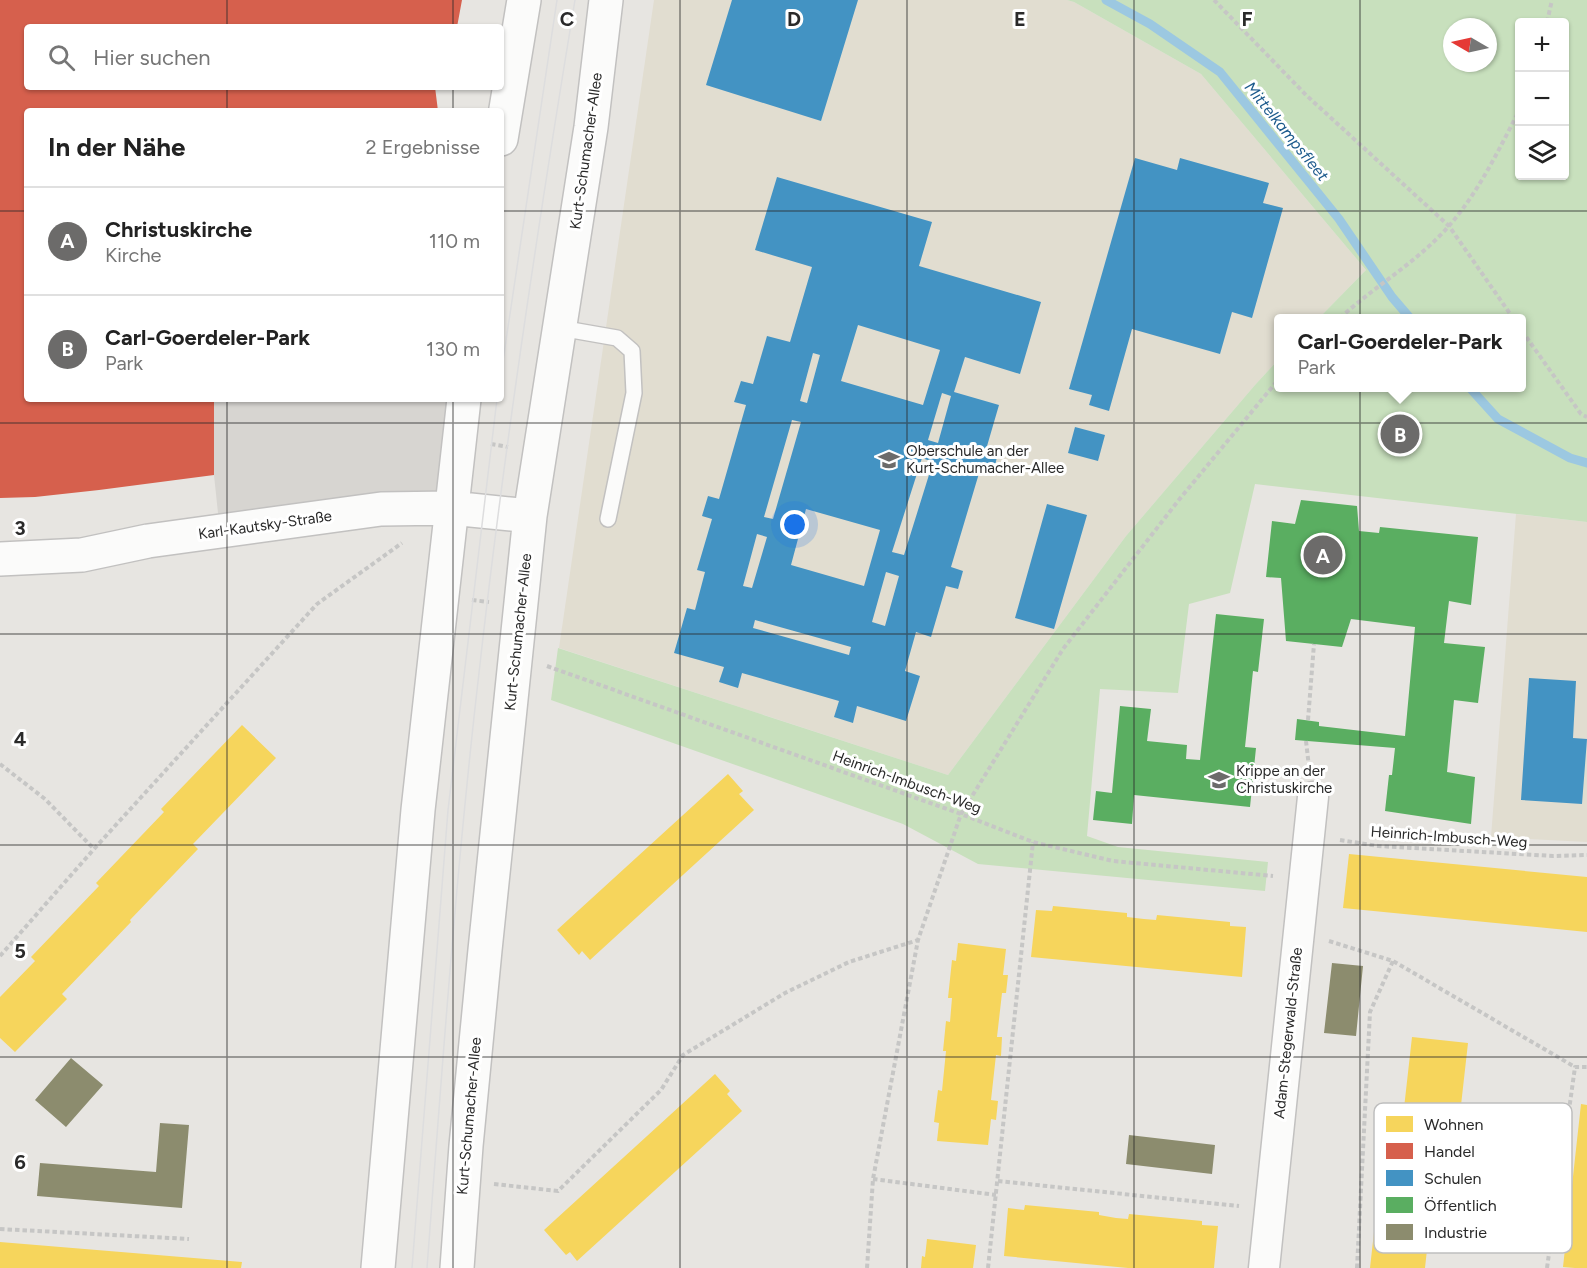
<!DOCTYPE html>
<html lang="de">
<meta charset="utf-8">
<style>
:root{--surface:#fff;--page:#f2f2f2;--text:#222;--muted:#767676;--line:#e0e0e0;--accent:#6c6b6a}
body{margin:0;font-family:Figtree,sans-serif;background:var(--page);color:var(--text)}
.controls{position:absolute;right:18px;top:18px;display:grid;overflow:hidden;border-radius:6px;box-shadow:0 2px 4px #0004}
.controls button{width:54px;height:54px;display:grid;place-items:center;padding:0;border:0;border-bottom:2px solid var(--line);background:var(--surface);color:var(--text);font:30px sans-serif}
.compass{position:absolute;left:1443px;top:18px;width:54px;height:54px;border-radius:50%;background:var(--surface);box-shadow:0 2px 4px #0004;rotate:279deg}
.you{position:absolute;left:795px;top:525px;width:21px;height:21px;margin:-15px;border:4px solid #fff;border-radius:50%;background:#1a73e8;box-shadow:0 0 0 9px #1a73e833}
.badge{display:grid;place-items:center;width:39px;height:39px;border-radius:50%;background:var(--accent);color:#fff;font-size:20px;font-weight:700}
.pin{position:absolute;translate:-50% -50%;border:3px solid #fff;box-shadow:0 2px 6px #0006}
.popup{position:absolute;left:1274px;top:314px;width:252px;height:78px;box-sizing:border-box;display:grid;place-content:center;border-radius:6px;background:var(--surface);filter:drop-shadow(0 2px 4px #0005);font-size:20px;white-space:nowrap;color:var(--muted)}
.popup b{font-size:22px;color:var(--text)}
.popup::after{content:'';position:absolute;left:50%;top:100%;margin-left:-12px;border:12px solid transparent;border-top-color:var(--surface)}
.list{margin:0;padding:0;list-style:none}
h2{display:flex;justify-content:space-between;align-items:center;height:78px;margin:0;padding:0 24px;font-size:26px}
h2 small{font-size:20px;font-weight:400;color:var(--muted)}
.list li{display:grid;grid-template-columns:39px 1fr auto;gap:18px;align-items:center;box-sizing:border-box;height:108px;padding:0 24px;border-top:2px solid var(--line)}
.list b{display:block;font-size:22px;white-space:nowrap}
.list p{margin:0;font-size:20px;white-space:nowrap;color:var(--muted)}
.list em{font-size:20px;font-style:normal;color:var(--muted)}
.icon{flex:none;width:33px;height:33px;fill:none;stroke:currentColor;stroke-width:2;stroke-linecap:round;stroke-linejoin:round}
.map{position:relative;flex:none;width:1587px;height:1268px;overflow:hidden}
.search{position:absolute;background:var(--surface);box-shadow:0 2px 4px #0004;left:24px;top:24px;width:480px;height:66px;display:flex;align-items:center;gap:15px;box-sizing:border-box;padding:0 21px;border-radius:6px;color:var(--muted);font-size:22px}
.panel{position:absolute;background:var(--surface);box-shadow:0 2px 4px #0004;left:24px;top:108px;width:480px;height:294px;border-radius:6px}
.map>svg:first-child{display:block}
.education{fill:#e1ddd0}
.green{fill:#c8e0bd;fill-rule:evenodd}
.plaza{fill:#d7d5d1}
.homes{fill:#f6d55c}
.shops{fill:#d6604d}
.schools{fill:#4393c3;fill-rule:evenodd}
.public{fill:#5aae61}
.industry{fill:#8c8c6e}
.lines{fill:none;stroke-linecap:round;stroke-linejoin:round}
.stream{stroke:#9cc8e1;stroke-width:9}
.lane-casing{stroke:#c2c1c0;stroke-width:18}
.street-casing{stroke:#c2c1c0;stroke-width:33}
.secondary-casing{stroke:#c2c1c0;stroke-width:36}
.path{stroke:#c6c6c5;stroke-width:4;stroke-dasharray:4.5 3;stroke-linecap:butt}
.lane{stroke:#fbfbfa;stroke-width:15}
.street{stroke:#fbfbfa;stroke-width:30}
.secondary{stroke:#fbfbfa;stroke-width:33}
.tram{stroke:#ddddde;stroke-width:1.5}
.grid{fill:none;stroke:#2a2a2a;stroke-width:1.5;stroke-opacity:0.55}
.labels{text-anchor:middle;stroke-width:6;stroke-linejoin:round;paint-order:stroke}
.street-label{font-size:15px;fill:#2a2a2a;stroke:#fff}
.poi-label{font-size:15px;fill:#2a2a2a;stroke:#fff;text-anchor:start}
.water-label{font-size:16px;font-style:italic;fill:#1c5a8c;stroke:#fff}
.key{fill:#fff;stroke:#bfbfbf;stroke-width:1.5}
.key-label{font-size:16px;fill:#2a2a2a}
.grid-label{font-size:20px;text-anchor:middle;font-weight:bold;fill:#2a2a2a;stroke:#fff;stroke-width:6;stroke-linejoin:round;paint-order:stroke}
</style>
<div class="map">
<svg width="1587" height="1268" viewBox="0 0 1587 1268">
<rect width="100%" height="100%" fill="#e7e5e1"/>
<!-- education -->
<path class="education" d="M 654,0 L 1067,0 L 1074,2 L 1201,74 L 1366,270 L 1319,318 L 1278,318 L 1278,360 L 1255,385 L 1126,536 L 948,775 L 559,648 Z
M 1516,514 L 1587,522 L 1587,842 L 1491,837 Z"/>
<!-- green -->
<path class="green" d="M 1067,0 L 1587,0 L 1587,522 L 1255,484 L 1230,593 L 1189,604 L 1178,693 L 1100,689 L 1087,836 L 1118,847 L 1268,862 L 1265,891 L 978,864 L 903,824 L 551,700 L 558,648 L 948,775 L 1126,536 L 1255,385 L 1278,360 L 1278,388 L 1522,388 L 1522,318 L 1319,318 L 1366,270 L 1201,74 L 1074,2 ZM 1520,22 L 1564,22 L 1564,176 L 1520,176 ZM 1452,27 L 1488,27 L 1488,63 L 1452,63 Z"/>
<!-- plaza -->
<path class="plaza" d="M 214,399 L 464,399 L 451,508 L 220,532 L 214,475 Z"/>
<!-- homes -->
<path class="homes" d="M 242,725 L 276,758 L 193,844 L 198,849 L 130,920 L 131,922 L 62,994 L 67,999 L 15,1052 L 0,1038 L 0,997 L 35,961 L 31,957 L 99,886 L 96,883 L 164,812 L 161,809 Z
M 728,774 L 743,791 L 739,794 L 754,810 L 590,960 L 582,951 L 579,955 L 557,930 Z
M 1349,854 L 1587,877 L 1587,932 L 1343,908 Z
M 1053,906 L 1127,913 L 1127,917 L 1144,919 L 1156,920 L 1157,915 L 1230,922 L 1230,926 L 1246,927 L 1242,977 L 1031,957 L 1036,910 L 1052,911 Z
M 958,943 L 1006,949 L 1003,975 L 1008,975 L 1006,993 L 1002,993 L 997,1037 L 1002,1037 L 1001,1056 L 996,1055 L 991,1100 L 998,1101 L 996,1120 L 991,1119 L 988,1145 L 937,1141 L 939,1123 L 934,1122 L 938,1090 L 942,1091 L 946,1051 L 943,1051 L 946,1021 L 950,1022 L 952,998 L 948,998 L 952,960 L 956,961 Z
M 1412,1037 L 1468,1043 L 1459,1123 L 1441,1121 L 1425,1268 L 1370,1268 L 1387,1115 L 1403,1117 Z
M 715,1074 L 730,1091 L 727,1094 L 742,1111 L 577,1261 L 570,1252 L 566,1255 L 544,1230 Z
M 1581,1104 L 1587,1105 L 1587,1268 L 1575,1268 L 1563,1267 Z
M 1025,1205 L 1099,1212 L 1099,1215 L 1116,1218 L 1128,1219 L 1129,1214 L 1202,1221 L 1202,1225 L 1218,1226 L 1214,1268 L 1128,1268 L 1004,1256 L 1008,1208 L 1024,1210 Z
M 927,1239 L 976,1245 L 973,1268 L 921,1268 L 922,1256 L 925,1257 Z
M 0,1242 L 242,1262 L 241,1268 L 0,1268 Z"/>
<!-- shops -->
<path class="shops" d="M 0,0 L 462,0 L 457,27 L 27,27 L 27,87 L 435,87 L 438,111 L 27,111 L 27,399 L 214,399 L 214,475 L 99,490 L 35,497 L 0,498 Z"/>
<!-- schools -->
<path class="schools" d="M 732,0 L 858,0 L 821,121 L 706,85 Z
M 1135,158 L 1177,170 L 1180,158 L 1269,183 L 1263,203 L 1283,208 L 1252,318 L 1232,312 L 1220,354 L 1132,329 L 1109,411 L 1089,405 L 1092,395 L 1069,389 Z
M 777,177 L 932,222 L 919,266 L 1041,302 L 1020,374 L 965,357 L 954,392 L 999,405 L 985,453 L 997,457 L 993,474 L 980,470 L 951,567 L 963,571 L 958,589 L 946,586 L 931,637 L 916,632 L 905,671 L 920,676 L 906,721 L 857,706 L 853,723 L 834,717 L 839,701 L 742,673 L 738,688 L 719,682 L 724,667 L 674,653 L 687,608 L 695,610 L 705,572 L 697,570 L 712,519 L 702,516 L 708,496 L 719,499 L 746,405 L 734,402 L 741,381 L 753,384 L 767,336 L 790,342 L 812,267 L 755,250 ZM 858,325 L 940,350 L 923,405 L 841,381 ZM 813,353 L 820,355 L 807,403 L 800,401 ZM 942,393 L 951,396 L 938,443 L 928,440 ZM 792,420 L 801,422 L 773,519 L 764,517 ZM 922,458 L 933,462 L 904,555 L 892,552 ZM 806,509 L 880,530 L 864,586 L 791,565 ZM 757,534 L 767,537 L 752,588 L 743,586 ZM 886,572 L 899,576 L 885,626 L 872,622 ZM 755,620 L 851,647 L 849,655 L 753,628 Z
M 1075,427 L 1105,435 L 1098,461 L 1068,453 Z
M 1047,504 L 1087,515 L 1054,629 L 1015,618 Z
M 1529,678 L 1576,681 L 1573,738 L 1587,739 L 1582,804 L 1521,800 Z"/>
<!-- public -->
<path class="public" d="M 1301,500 L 1357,506 L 1359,531 L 1379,533 L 1380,527 L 1478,537 L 1471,605 L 1449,601 L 1444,643 L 1485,647 L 1478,703 L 1454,700 L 1447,772 L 1475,777 L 1471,824 L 1385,811 L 1389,775 L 1392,775 L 1395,748 L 1295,740 L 1297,719 L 1319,722 L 1319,726 L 1405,736 L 1415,627 L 1351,619 L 1342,647 L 1286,641 L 1281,578 L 1266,577 L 1272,521 L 1295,524 Z
M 1216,614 L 1264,619 L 1258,672 L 1253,671 L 1245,747 L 1256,748 L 1250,807 L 1134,795 L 1132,824 L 1093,820 L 1096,791 L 1112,793 L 1120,706 L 1151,709 L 1147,741 L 1187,745 L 1186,759 L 1200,760 Z"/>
<!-- industry -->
<path class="industry" d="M 1332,963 L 1363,966 L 1356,1036 L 1324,1033 Z
M 71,1058 L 103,1085 L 66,1127 L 35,1100 Z
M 160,1123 L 189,1125 L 182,1208 L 37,1196 L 40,1163 L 156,1172 Z
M 1129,1135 L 1215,1145 L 1212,1174 L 1126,1164 Z"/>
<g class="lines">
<!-- stream -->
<path class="stream" d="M 1106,0 L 1150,24 L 1220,72 L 1339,219 L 1392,297 L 1410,318
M 1470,388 L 1498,419 L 1570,458 L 1587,463"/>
<defs>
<path id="lane" d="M 560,328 L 617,338 L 632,351 L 634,393 L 608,519"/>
<path id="street" d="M 1264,1268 L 1313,797"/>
<path id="secondary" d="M 501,139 L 524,0
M 0,559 L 82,555 L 148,541 L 381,509 L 451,508 L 530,516
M 378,1268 L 418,810 L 464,399
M 457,1268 L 466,1146 L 485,950 L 530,516 L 591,127 L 606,0"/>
</defs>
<!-- lane casing -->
<use href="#lane" class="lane-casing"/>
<!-- street casing -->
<use href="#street" class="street-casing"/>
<!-- secondary casing -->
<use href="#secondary" class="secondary-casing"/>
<!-- path -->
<path class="path" d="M 1214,0 L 1306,95 L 1449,226 L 1513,318
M 1547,22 L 1552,0
M 1340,318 C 1375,286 1417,262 1448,227 C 1479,192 1499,149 1520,109
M 1522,331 L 1581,414 L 1587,417
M 491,444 L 508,447
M 472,600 L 489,602
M 547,666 L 961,814 L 1033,842 L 1113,861 L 1273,876
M 1308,720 L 1314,644
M 1306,741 L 1309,767
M 0,764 L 45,799 L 94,849
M 1340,840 L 1378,846 L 1553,856 L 1587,855
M 1329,941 L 1393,961 L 1575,1067
M 0,956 L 94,849 L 317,604 L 402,543
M 873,1179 L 996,1195
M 998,1181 L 1239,1206
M 494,1184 L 558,1191 L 661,1090 L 683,1055 L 785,993 L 849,962 L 918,940
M 0,1229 L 189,1239
M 867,1268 L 873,1179 L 918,940 L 961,814 L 1063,649 L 1178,501 L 1278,380
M 988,1268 L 1033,842
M 1357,1268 L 1370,1012 L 1393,961
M 1547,1268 L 1575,1067 L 1587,1067"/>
<!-- lane -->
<use href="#lane" class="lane"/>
<!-- street -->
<use href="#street" class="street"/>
<!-- secondary -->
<use href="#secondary" class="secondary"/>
<!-- tram -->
<path class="tram" d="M 501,374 L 557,0
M 412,1268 L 448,810 L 497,399
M 427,1268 C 442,1070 456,871 479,673 C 504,448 538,224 575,0"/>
</g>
<!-- grid -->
<path class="grid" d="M 227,0 L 227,27M 453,0 L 453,27M 680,0 L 680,1268M 907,0 L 907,1268M 1134,0 L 1134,1268M 1360,0 L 1360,1268M 227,87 L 227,111M 453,87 L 453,111M 0,211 L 27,211M 501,211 L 1587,211M 227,399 L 227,1268M 453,399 L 453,1268M 0,423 L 1587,423M 0,634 L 1587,634M 0,845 L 1587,845M 0,1057 L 1587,1057"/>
<!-- icons -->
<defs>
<symbol id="school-bare" viewBox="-9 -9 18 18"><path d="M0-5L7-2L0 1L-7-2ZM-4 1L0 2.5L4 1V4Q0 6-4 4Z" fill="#6c6b6a" stroke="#fff" stroke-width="2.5" paint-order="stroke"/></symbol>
</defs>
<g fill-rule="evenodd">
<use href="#school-bare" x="874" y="445" width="30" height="30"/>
<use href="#school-bare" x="1204" y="765" width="30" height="30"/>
</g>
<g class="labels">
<!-- street labels -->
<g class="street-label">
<text transform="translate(586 151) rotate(-82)" y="5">Kurt-Schumacher-Allee</text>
<text transform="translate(265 525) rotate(-8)" y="5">Karl-Kautsky-Straße</text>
<text transform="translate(518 632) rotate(-84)" y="5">Kurt-Schumacher-Allee</text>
<text transform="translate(907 782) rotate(20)" y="5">Heinrich-Imbusch-Weg</text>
<text transform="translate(1449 837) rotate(4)" y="5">Heinrich-Imbusch-Weg</text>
<text transform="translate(1288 1033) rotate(-84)" y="5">Adam-Stegerwald-Straße</text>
<text transform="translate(469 1116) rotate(-85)" y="5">Kurt-Schumacher-Allee</text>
</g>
<!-- poi labels -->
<g class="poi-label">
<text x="906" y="456">Oberschule an der<tspan x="906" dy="17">Kurt-Schumacher-Allee</tspan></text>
<text x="1236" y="776">Krippe an der<tspan x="1236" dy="17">Christuskirche</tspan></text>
</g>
<!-- water labels -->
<g class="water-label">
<text transform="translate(1287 131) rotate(51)" y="6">Mittelkampsfleet</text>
</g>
</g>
<!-- legend -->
<rect x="1374" y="1103" width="198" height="150" rx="9" class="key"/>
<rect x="1386" y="1116" width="27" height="16" fill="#f6d55c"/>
<rect x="1386" y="1143" width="27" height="16" fill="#d6604d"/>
<rect x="1386" y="1170" width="27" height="16" fill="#4393c3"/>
<rect x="1386" y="1197" width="27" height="16" fill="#5aae61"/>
<rect x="1386" y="1224" width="27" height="16" fill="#8c8c6e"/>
<g class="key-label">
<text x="1424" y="1130">Wohnen</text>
<text x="1424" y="1157">Handel</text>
<text x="1424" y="1184">Schulen</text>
<text x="1424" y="1211">Öffentlich</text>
<text x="1424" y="1238">Industrie</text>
</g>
<g class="grid-label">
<text x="567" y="26">C</text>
<text x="794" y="26">D</text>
<text x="1020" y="26">E</text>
<text x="1247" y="26">F</text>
<text x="20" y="535">3</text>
<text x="20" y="746">4</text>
<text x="20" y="958">5</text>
<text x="20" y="1169">6</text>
</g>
</svg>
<div class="controls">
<button>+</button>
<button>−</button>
<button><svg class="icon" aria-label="layers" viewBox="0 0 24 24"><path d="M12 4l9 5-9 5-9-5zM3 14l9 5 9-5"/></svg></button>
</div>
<svg class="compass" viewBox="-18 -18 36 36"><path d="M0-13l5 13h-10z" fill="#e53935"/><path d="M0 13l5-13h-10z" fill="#767676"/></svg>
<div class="you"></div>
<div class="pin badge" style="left:1323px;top:555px">A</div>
<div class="pin badge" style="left:1400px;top:434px">B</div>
<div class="popup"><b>Carl-Goerdeler-Park</b>Park</div>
<div class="search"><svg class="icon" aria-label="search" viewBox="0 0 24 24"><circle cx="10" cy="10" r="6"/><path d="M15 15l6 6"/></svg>Hier suchen</div>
<section class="panel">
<h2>In der Nähe<small>2 Ergebnisse</small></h2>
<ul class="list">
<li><span class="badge">A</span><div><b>Christuskirche</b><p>Kirche</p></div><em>110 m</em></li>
<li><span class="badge">B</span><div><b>Carl-Goerdeler-Park</b><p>Park</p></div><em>130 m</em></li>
</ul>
</section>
</div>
